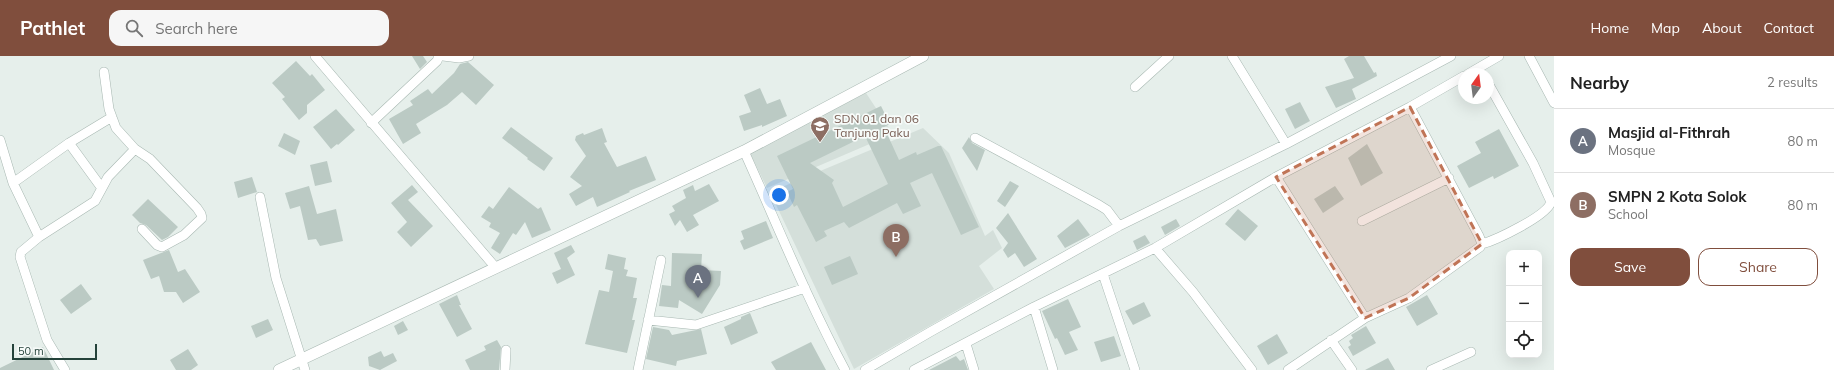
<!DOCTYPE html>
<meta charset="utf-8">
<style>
:root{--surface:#fff;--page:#f6f6f6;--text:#222;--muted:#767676;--line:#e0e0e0;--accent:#804e3d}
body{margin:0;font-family:Mulish,sans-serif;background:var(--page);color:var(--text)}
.controls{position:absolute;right:12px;bottom:12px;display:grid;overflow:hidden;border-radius:8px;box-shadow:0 4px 16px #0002}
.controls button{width:36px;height:36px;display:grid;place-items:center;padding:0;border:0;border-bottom:1px solid var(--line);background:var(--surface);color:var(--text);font:20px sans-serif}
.compass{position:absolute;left:1458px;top:12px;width:36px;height:36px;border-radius:50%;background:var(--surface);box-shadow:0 4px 16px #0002;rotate:14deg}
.scale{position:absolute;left:12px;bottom:10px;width:85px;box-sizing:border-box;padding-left:4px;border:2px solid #24423a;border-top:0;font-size:11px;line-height:14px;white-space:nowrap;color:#24423a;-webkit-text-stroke:3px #f7fbf9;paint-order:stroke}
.you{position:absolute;left:779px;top:139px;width:14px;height:14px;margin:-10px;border:3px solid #fff;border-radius:50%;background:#1a73e8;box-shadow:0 0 0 6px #1a73e833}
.badge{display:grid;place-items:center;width:26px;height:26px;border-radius:50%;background:var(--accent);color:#fff;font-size:13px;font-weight:700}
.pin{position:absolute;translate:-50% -33px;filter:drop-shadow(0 1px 2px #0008)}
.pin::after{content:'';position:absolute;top:21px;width:14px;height:12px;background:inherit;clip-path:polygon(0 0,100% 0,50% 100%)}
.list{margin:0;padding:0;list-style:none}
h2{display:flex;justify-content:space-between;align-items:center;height:52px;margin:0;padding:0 16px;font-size:17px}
h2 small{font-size:13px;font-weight:400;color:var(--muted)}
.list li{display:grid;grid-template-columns:26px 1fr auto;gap:12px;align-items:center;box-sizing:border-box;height:64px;padding:0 16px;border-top:1px solid var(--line)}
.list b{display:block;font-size:15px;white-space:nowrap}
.list p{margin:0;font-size:13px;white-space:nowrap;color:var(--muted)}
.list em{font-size:13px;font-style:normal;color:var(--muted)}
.actions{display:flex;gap:8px;padding:12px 16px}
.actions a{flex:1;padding:9px 0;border:1px solid var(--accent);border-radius:12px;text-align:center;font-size:14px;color:var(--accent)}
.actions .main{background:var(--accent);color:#fff}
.icon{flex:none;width:22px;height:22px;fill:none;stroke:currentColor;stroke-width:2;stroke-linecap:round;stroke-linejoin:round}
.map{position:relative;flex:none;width:1554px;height:314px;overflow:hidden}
header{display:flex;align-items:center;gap:24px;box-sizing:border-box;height:56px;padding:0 20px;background:var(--accent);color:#fff}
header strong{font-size:19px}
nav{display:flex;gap:22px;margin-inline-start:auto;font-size:14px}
.search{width:280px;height:36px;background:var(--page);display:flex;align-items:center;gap:10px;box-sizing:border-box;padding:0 14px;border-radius:12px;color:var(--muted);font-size:15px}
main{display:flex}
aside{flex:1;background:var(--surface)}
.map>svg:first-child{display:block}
.built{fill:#d4dfda}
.building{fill:#bbcac4;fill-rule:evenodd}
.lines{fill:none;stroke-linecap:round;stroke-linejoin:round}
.minor-casing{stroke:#a8b8b2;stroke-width:10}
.tertiary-casing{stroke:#a8b8b2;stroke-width:12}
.minor{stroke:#fff;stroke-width:9}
.tertiary{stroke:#fff;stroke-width:11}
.marked{fill:#c07456;fill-opacity:0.2;stroke:#c07456;stroke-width:3;stroke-dasharray:8 5;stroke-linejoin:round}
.labels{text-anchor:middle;stroke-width:3.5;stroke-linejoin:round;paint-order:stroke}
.education-label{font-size:12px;fill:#785e54;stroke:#f7fbf9;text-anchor:start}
</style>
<header>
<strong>Pathlet</strong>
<div class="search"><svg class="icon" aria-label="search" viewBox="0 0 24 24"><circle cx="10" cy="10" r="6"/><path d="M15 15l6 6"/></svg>Search here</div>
<nav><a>Home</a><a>Map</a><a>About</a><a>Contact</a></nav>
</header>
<main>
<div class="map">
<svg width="1554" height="314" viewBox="0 0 1554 314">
<rect width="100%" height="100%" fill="#e6efeb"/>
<!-- built -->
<path class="built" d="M 866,37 L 893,78 L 767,132 L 750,97 Z
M 923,72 L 949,97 L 985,180 L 993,174 L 1002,192 L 979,210 L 994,233 L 854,313 L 770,136 Z"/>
<!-- building -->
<path class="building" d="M 412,0 L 423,0 L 427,6 L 420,13 Z
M 1349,0 L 1364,0 L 1374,17 L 1376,16 L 1377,20 L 1352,33 L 1356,43 L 1336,52 L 1325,31 L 1354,22 L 1344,3 Z
M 296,5 L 310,20 L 312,18 L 325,34 L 307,49 L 307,57 L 299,64 L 282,43 L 285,41 L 272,27 Z
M 468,6 L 494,29 L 476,49 L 462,36 L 447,49 L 416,68 L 421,77 L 403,88 L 389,63 L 413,49 L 410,45 L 428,33 L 432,38 L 454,17 L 460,8 Z
M 760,32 L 767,48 L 780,43 L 787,60 L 762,71 L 762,69 L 744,75 L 739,60 L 751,56 L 744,39 Z
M 1300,46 L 1310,65 L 1295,73 L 1285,53 Z
M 881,50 L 890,68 L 884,71 L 899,104 L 916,96 L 917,99 L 938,90 L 941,90 L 979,171 L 961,179 L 932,117 L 910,127 L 921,150 L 903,158 L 897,147 L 849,172 L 844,166 L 824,175 L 827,180 L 816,186 L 797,149 L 794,151 L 787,136 L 793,133 L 777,100 ZM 865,80 L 888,128 L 843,151 L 832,127 L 834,124 L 810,107 Z
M 336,53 L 355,74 L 338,89 L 337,88 L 331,93 L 313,71 Z
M 511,71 L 553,102 L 544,115 L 527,103 L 528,102 L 502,82 Z
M 602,72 L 607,86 L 604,87 L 617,111 L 646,100 L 656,124 L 629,135 L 630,136 L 597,151 L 593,141 L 576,150 L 569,138 L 582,130 L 570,121 L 586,100 L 575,84 L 576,80 L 583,77 L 584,79 Z
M 1499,73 L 1519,110 L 1494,123 L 1493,120 L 1469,132 L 1457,110 L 1481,97 L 1475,86 Z
M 284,77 L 300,85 L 295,99 L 278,90 Z
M 969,81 L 972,87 L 985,94 L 977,115 L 962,92 Z
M 1367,88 L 1383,117 L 1361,130 L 1348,102 Z
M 327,105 L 332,126 L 315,130 L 310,109 Z
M 252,121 L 257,136 L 238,142 L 234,126 Z
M 1010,125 L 1019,130 L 1005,151 L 997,145 Z
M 709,128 L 719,145 L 693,159 L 699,169 L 687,176 L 680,164 L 675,170 L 669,158 L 675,155 L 672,150 L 686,142 L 683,134 L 693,129 L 695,135 Z
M 412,129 L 418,136 L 408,144 L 433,170 L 411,191 L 397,176 L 407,166 L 391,147 Z
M 309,130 L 317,158 L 336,153 L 343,185 L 320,190 L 316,183 L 308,184 L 300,150 L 290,153 L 285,137 Z
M 1335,130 L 1344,143 L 1323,157 L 1314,143 Z
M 509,131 L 538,153 L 541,151 L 551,174 L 532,182 L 525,166 L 516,179 L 513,177 L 500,198 L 491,192 L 500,177 L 489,171 L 491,167 L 481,161 L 489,150 L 493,153 Z
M 148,143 L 178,171 L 168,181 L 162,184 L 146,169 L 140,167 L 132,159 Z
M 1238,153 L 1258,170 L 1245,185 L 1225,168 Z
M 1008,157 L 1037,203 L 1024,211 L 1015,197 L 1008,202 L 1003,194 L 1008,187 L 996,172 Z
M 1078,163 L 1090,179 L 1065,192 L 1057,180 Z
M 1176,163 L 1180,170 L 1165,179 L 1161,171 Z
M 766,165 L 773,182 L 744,194 L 740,185 L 744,183 L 741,175 Z
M 1145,179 L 1150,187 L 1137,194 L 1133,185 Z
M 571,189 L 575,196 L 567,202 L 575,219 L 557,228 L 552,217 L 561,213 L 554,197 Z
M 169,194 L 178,216 L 185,213 L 200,236 L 183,247 L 176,236 L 164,236 L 159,220 L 151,223 L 143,204 Z
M 672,197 L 702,198 L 701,214 L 721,215 L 720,229 L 702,258 L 679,244 L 678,252 L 659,250 L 662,229 L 671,230 Z
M 608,198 L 626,202 L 624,213 L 628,214 L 626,220 L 637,222 L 633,242 L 637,242 L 632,264 L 635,264 L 627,297 L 585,288 L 599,234 L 609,236 L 613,215 L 605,213 Z
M 850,200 L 858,218 L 832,229 L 824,211 Z
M 81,228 L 92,243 L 71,258 L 60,244 Z
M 457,239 L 461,249 L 459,249 L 472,273 L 457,281 L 439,248 Z
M 1427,239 L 1438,258 L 1417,270 L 1406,251 Z
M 1068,243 L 1081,271 L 1069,276 L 1078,294 L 1065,299 L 1057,282 L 1055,283 L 1042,255 Z
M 1144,246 L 1151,260 L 1133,269 L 1125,255 Z
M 750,257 L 758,277 L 731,289 L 724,271 L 741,263 L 741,261 Z
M 268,263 L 273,274 L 256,282 L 251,270 Z
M 403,265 L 408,274 L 398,279 L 394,270 Z
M 1366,270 L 1376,287 L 1353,300 L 1348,291 L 1351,289 L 1349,285 L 1353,282 L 1351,279 Z
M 653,271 L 669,274 L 672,279 L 701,273 L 707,298 L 677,305 L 676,310 L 646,303 Z
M 1277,278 L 1288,297 L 1268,309 L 1257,290 Z
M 1114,280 L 1121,300 L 1101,306 L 1094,286 Z
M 497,284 L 501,291 L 499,314 L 470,314 L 465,304 L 486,294 L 484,290 Z
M 811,286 L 826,314 L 776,314 L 771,306 Z
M 43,291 L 54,314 L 0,314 L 0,312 Z
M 188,293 L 198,309 L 191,314 L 176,314 L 170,304 Z
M 381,295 L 384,301 L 393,297 L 397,305 L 380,314 L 369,310 L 368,301 Z
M 956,300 L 960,305 L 964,303 L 968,314 L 929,314 Z
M 1388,302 L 1395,314 L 1365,314 Z"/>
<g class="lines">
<defs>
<path id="minor" d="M 315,0 L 496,212
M 443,0 L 459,2 L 469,0
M 1232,0 L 1286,88
M 1529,0 L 1554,47
M 1468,18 L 1499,0
M 1135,31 L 1169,0
M 371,67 L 437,5 L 439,0
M 975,82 L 1099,149 L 1107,154 L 1119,170
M 0,84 L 13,127 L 39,181 L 21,196 L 20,201 L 47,284 L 65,314
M 69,87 L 101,131
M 135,93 L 150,103 L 197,152 L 201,158 L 202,162 L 184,179 L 162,191 L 157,189 L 142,173
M 744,95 C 777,168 807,243 845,314
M 1276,121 L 1365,262
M 13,127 L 69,87 L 112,61
M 260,141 L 276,222 L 305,314
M 1362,165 L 1449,122
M 39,181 L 95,145 L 108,121 L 135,93 L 116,72 L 109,53 L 104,16
M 1482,188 C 1496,184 1547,160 1551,146 L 1533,107 L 1488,27
M 1155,192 L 1193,236 L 1252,314
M 1103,218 L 1135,314
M 1034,251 L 1053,314
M 648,264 L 696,269 L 805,232
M 1331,284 L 1352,314
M 966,288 L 974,314
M 505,314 L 506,294
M 638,314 L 661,204
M 865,314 L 930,276 L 1119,170 L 1286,88 L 1451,0
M 914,314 L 1034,251 L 1155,192 L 1276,121 L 1410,51 L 1464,20
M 1288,314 L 1365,262 L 1409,242 L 1480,191 L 1482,188 L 1479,180 L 1410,51
M 1431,314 L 1471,296"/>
<path id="tertiary" d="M 279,314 L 744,95 L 923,0"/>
</defs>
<!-- minor casing -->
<use href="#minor" class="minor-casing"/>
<!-- tertiary casing -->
<use href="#tertiary" class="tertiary-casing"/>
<!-- minor -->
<use href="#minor" class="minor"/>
<!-- tertiary -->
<use href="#tertiary" class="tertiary"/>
</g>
<!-- marked area -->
<path class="marked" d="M 1410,51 L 1482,188 L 1409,242 L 1365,262 L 1276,121 Z"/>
<!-- icons -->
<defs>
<symbol id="school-pin" viewBox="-11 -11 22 30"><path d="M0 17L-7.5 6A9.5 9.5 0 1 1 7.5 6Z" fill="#8d6e63" stroke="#f7fbf9"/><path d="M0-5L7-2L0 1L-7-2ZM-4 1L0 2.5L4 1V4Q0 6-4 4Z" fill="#fff"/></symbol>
</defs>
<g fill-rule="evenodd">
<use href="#school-pin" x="809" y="59" width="22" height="30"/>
</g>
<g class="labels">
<!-- education labels -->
<g class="education-label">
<text x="834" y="67">SDN 01 dan 06<tspan x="834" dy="14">Tanjung Paku</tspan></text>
</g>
</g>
</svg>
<div class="controls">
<button>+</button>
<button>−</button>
<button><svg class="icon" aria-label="locate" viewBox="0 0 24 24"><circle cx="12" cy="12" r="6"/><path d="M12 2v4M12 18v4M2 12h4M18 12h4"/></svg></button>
</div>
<svg class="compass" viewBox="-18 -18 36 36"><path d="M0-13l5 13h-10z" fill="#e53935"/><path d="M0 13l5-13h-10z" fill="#767676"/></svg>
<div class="scale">50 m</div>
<div class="you"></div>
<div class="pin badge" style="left:698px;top:242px;background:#6b7280">A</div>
<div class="pin badge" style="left:896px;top:201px;background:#8d6e63">B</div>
</div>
<aside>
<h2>Nearby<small>2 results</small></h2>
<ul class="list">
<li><span class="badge" style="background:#6b7280">A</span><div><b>Masjid al-Fithrah</b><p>Mosque</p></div><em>80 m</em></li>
<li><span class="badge" style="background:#8d6e63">B</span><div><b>SMPN 2 Kota Solok</b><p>School</p></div><em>80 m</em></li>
</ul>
<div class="actions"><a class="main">Save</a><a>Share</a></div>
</aside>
</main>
